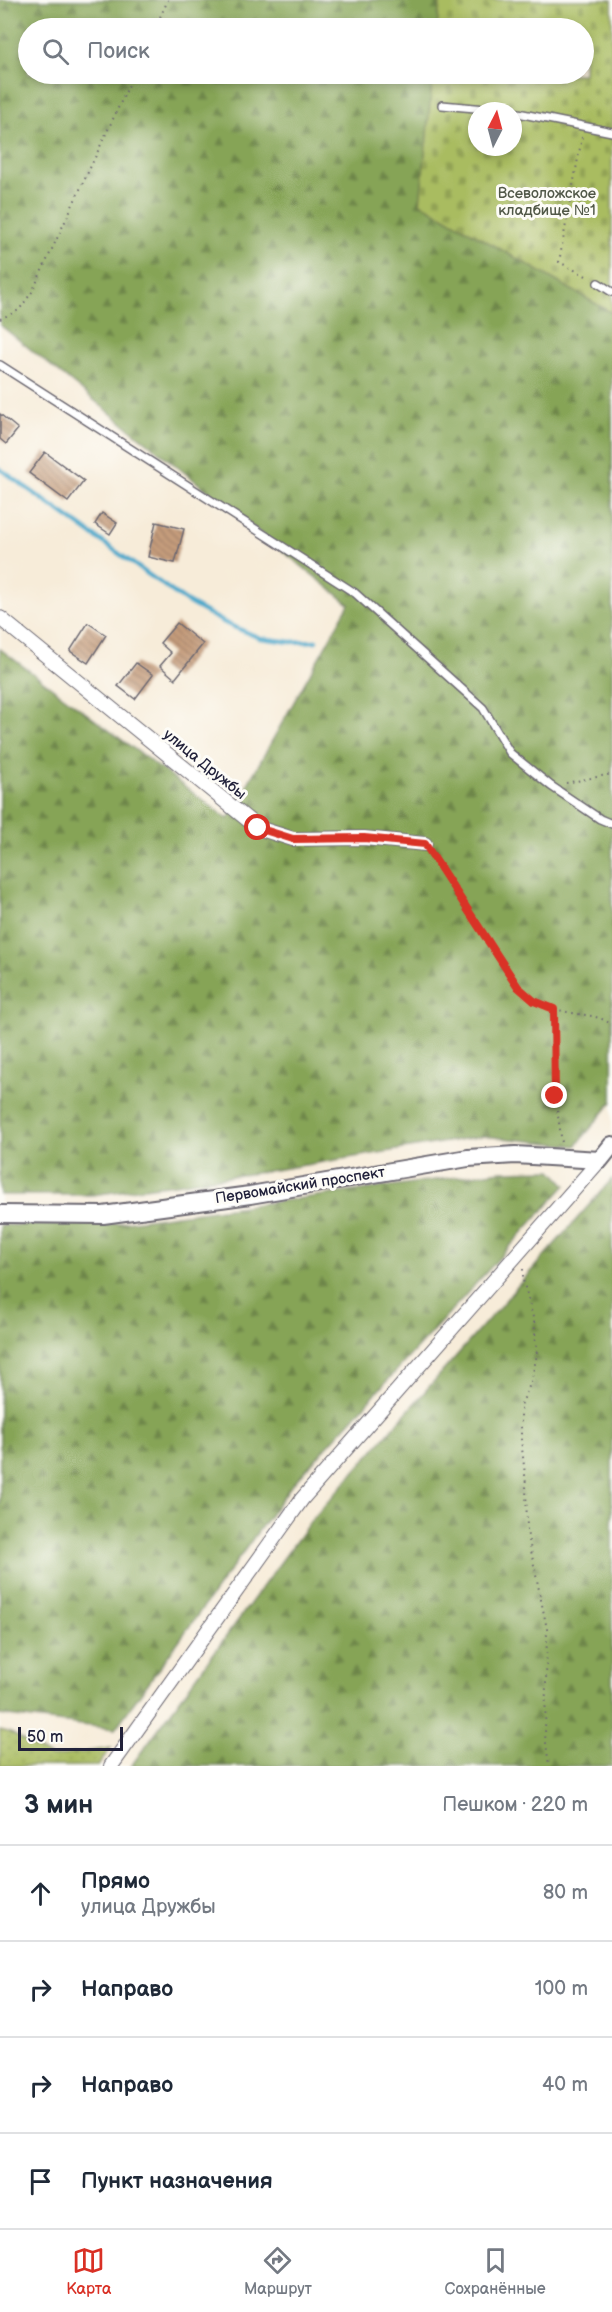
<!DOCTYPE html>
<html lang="ru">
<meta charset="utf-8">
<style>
:root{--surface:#fff;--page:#f6f6f7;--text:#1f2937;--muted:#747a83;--line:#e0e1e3;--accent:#d93025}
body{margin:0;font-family:"Balsamiq Sans",sans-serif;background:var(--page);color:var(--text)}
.compass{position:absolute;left:468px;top:102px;width:54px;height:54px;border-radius:50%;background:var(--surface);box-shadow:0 3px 9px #0003;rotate:6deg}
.scale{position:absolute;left:18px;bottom:15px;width:105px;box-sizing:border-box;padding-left:6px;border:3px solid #22223b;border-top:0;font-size:16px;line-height:21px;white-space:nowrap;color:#22223b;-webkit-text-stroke:4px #fdfcf7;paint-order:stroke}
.stop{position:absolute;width:18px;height:18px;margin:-14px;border:4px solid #d93025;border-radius:50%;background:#fff}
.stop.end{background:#d93025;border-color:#fff;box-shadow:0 2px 6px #0008}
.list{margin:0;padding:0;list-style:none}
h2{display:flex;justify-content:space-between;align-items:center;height:78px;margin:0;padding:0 24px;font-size:26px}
h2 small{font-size:20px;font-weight:400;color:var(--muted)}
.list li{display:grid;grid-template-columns:39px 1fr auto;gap:18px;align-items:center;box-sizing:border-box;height:96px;padding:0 24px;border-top:2px solid var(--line)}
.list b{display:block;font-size:22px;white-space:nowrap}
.list p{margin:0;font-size:20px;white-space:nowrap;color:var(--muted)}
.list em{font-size:20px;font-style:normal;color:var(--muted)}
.icon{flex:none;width:33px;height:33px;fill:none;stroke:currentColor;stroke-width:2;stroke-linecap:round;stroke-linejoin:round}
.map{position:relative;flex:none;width:612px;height:1766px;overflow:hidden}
.search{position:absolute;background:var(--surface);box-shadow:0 3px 9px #0003;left:18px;right:18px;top:18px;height:66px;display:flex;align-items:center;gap:15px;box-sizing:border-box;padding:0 21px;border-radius:33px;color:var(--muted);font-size:22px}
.sheet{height:462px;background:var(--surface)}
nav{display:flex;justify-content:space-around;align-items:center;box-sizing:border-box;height:84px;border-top:2px solid var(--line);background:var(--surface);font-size:16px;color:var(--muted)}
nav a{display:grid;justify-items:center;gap:3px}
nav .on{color:var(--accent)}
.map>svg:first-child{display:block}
.grass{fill:url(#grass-dots);stroke:#666f4e;stroke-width:1.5}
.forest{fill:url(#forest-firs);stroke:#546348;stroke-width:1.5}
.cemetery{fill:url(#cemetery-stones);stroke:#666f4e;stroke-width:1.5;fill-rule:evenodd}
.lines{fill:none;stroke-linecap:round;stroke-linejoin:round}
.stream{stroke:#4da9cb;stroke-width:4.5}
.building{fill:url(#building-back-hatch)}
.service-casing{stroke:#6d6972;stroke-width:10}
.minor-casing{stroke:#6d6972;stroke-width:16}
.tertiary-casing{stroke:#6d6972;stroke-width:20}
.path{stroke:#6d6972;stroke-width:2;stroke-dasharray:1.5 4.5;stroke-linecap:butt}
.service{stroke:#fff;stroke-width:7}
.minor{stroke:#fff;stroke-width:14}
.tertiary{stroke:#fff;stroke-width:16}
.route{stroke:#d93025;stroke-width:8}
.labels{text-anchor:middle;stroke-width:6;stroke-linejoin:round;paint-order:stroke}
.park-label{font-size:15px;fill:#515848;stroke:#fdfcf7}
.street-label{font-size:15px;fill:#22223b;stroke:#fdfcf7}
</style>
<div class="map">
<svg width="612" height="1766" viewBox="0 0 612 1766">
<defs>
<pattern id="grass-dots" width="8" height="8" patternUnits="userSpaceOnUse" patternTransform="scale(1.5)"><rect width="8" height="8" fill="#a9bc60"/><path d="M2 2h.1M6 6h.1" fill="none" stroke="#91a154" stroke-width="1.8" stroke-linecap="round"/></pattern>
<pattern id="forest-firs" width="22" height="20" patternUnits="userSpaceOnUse" patternTransform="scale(1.5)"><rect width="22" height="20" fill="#86a456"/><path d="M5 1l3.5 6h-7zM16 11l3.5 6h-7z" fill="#6d8548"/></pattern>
<pattern id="cemetery-stones" width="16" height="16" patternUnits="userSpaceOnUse" patternTransform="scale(1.5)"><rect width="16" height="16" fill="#a9bc60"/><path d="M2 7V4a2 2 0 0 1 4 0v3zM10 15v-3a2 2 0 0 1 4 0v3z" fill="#91a154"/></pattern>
<pattern id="building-back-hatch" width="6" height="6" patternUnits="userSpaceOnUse" patternTransform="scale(1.5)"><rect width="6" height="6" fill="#c59c7c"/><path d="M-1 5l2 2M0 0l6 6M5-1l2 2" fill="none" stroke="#a07f67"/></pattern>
</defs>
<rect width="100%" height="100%" fill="#fdfcf7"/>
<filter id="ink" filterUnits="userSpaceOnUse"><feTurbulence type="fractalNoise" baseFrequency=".0167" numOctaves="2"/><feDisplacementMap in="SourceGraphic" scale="12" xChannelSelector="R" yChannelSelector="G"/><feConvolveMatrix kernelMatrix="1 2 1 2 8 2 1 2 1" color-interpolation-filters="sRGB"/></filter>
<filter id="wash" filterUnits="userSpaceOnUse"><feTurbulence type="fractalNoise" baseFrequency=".008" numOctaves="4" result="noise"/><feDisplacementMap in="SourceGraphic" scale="24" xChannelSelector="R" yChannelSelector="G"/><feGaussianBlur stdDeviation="1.35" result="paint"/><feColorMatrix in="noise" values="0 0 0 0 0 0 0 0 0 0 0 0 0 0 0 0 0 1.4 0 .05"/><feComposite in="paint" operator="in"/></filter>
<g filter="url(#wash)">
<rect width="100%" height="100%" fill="#f7ecd9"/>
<!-- grass -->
<path class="grass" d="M 0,1730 L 11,1733 L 51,1757 L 111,1748 L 98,1766 L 0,1766 Z"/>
<!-- forest -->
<path class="forest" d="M 0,0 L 440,0 L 437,28 L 28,28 L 28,74 L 433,74 L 421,203 L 612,313 L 612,1102 L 576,1146 L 483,1136 L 256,1173 L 92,1195 L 0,1195 L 0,649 L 228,819 L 349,604 L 0,325 Z
M 552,1170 L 566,1185 L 291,1486 L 115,1729 L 0,1715 L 0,1225 L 104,1225 L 501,1171 Z
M 612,1179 L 612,1766 L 131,1766 L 310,1522 Z"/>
<!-- cemetery -->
<path class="cemetery" d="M 440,0 L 612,0 L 612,313 L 420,203 L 433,74 L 584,74 L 584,28 L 437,28 ZM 477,111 L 513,111 L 513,147 L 477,147 Z"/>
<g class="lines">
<!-- stream -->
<path class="stream" d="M 0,469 L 187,602 L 227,624 L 260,638 L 291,642 L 316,641"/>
</g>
<g id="blocks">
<!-- building -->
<path class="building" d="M 0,414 L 18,429 L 6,444 L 0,439 Z
M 45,452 L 84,481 L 68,502 L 29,473 Z
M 102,513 L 117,523 L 110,534 L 95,524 Z
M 156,522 L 184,529 L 175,563 L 148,557 Z
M 88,623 L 106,635 L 88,663 L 70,651 Z
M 177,623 L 203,644 L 175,679 L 160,666 L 171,653 L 160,643 Z
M 136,663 L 153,675 L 135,699 L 118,686 Z"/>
</g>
</g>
<g filter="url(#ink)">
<use href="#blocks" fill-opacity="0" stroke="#6d6972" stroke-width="1.5"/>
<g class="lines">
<defs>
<path id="service" d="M 442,105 L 508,111
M 513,112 L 612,132
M 598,283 L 612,292
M 0,365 L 355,593 L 483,708 L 510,753 L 551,786 L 600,819 L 612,824"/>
<path id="minor" d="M 0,618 L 258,828 L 293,839 L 364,838 L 425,844
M 111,1766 L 302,1499 L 600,1160"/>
<path id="tertiary" d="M 0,1214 L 103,1215 L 250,1195 L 468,1158 L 515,1155 L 600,1160 L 612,1145"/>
</defs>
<!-- service casing -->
<use href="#service" class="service-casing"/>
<!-- minor casing -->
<use href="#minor" class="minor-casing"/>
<!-- tertiary casing -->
<use href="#tertiary" class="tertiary-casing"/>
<!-- path -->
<path class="path" d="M 155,28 L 168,0
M 582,137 L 559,262 L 590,278
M 0,319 L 19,310 L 32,292 L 134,74
M 566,783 L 612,774
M 433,857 L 518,986 C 535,1002 550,1009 572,1013 C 588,1016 599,1015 612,1025
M 554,1009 L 555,1096 L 562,1143
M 523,1269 L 523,1280 L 534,1321 L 537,1354 L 531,1382 L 521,1405 L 521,1439 L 526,1484 L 527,1531 L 547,1629 L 545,1735 L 549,1766"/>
<!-- service -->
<use href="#service" class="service"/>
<!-- minor -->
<use href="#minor" class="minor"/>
<!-- tertiary -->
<use href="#tertiary" class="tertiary"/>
</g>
</g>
<g class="lines" filter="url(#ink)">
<!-- route -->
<path class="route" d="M 258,828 L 293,839 L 364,838 L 425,844 L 518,987 L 534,1001 L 554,1009 L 555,1096"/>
</g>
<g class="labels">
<!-- park labels -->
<g class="park-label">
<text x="547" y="198">Всеволожское<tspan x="547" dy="17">кладбище №1</tspan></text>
</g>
<!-- street labels -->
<g class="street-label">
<text transform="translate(205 764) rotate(39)" y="5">улица Дружбы</text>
<text transform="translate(300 1185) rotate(-9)" y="5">Первомайский проспект</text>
</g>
</g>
</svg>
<svg class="compass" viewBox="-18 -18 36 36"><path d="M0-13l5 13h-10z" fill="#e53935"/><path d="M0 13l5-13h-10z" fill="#747a83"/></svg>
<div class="scale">50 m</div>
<div class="stop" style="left:258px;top:828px"></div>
<div class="stop end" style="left:555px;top:1096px"></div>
<div class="search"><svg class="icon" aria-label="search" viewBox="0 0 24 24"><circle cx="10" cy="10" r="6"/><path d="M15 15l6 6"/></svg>Поиск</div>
</div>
<section class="sheet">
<h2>3 мин<small>Пешком · 220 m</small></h2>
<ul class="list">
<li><svg class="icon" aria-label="ahead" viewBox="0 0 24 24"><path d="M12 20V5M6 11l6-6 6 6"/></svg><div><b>Прямо</b><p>улица Дружбы</p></div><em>80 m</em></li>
<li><svg class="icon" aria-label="right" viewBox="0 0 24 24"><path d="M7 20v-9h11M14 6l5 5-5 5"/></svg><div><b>Направо</b></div><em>100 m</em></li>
<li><svg class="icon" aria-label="right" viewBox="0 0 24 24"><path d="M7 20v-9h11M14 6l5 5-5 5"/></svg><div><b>Направо</b></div><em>40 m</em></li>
<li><svg class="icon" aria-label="arrive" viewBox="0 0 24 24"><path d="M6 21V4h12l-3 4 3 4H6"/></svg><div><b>Пункт назначения</b></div></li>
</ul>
</section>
<nav>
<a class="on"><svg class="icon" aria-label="map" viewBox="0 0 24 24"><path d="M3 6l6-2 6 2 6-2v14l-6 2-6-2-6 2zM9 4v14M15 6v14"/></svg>Карта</a>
<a><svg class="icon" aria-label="directions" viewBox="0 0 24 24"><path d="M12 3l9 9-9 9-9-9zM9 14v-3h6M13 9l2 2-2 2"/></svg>Маршрут</a>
<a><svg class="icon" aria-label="saved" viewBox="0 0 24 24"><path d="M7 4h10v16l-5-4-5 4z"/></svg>Сохранённые</a>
</nav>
